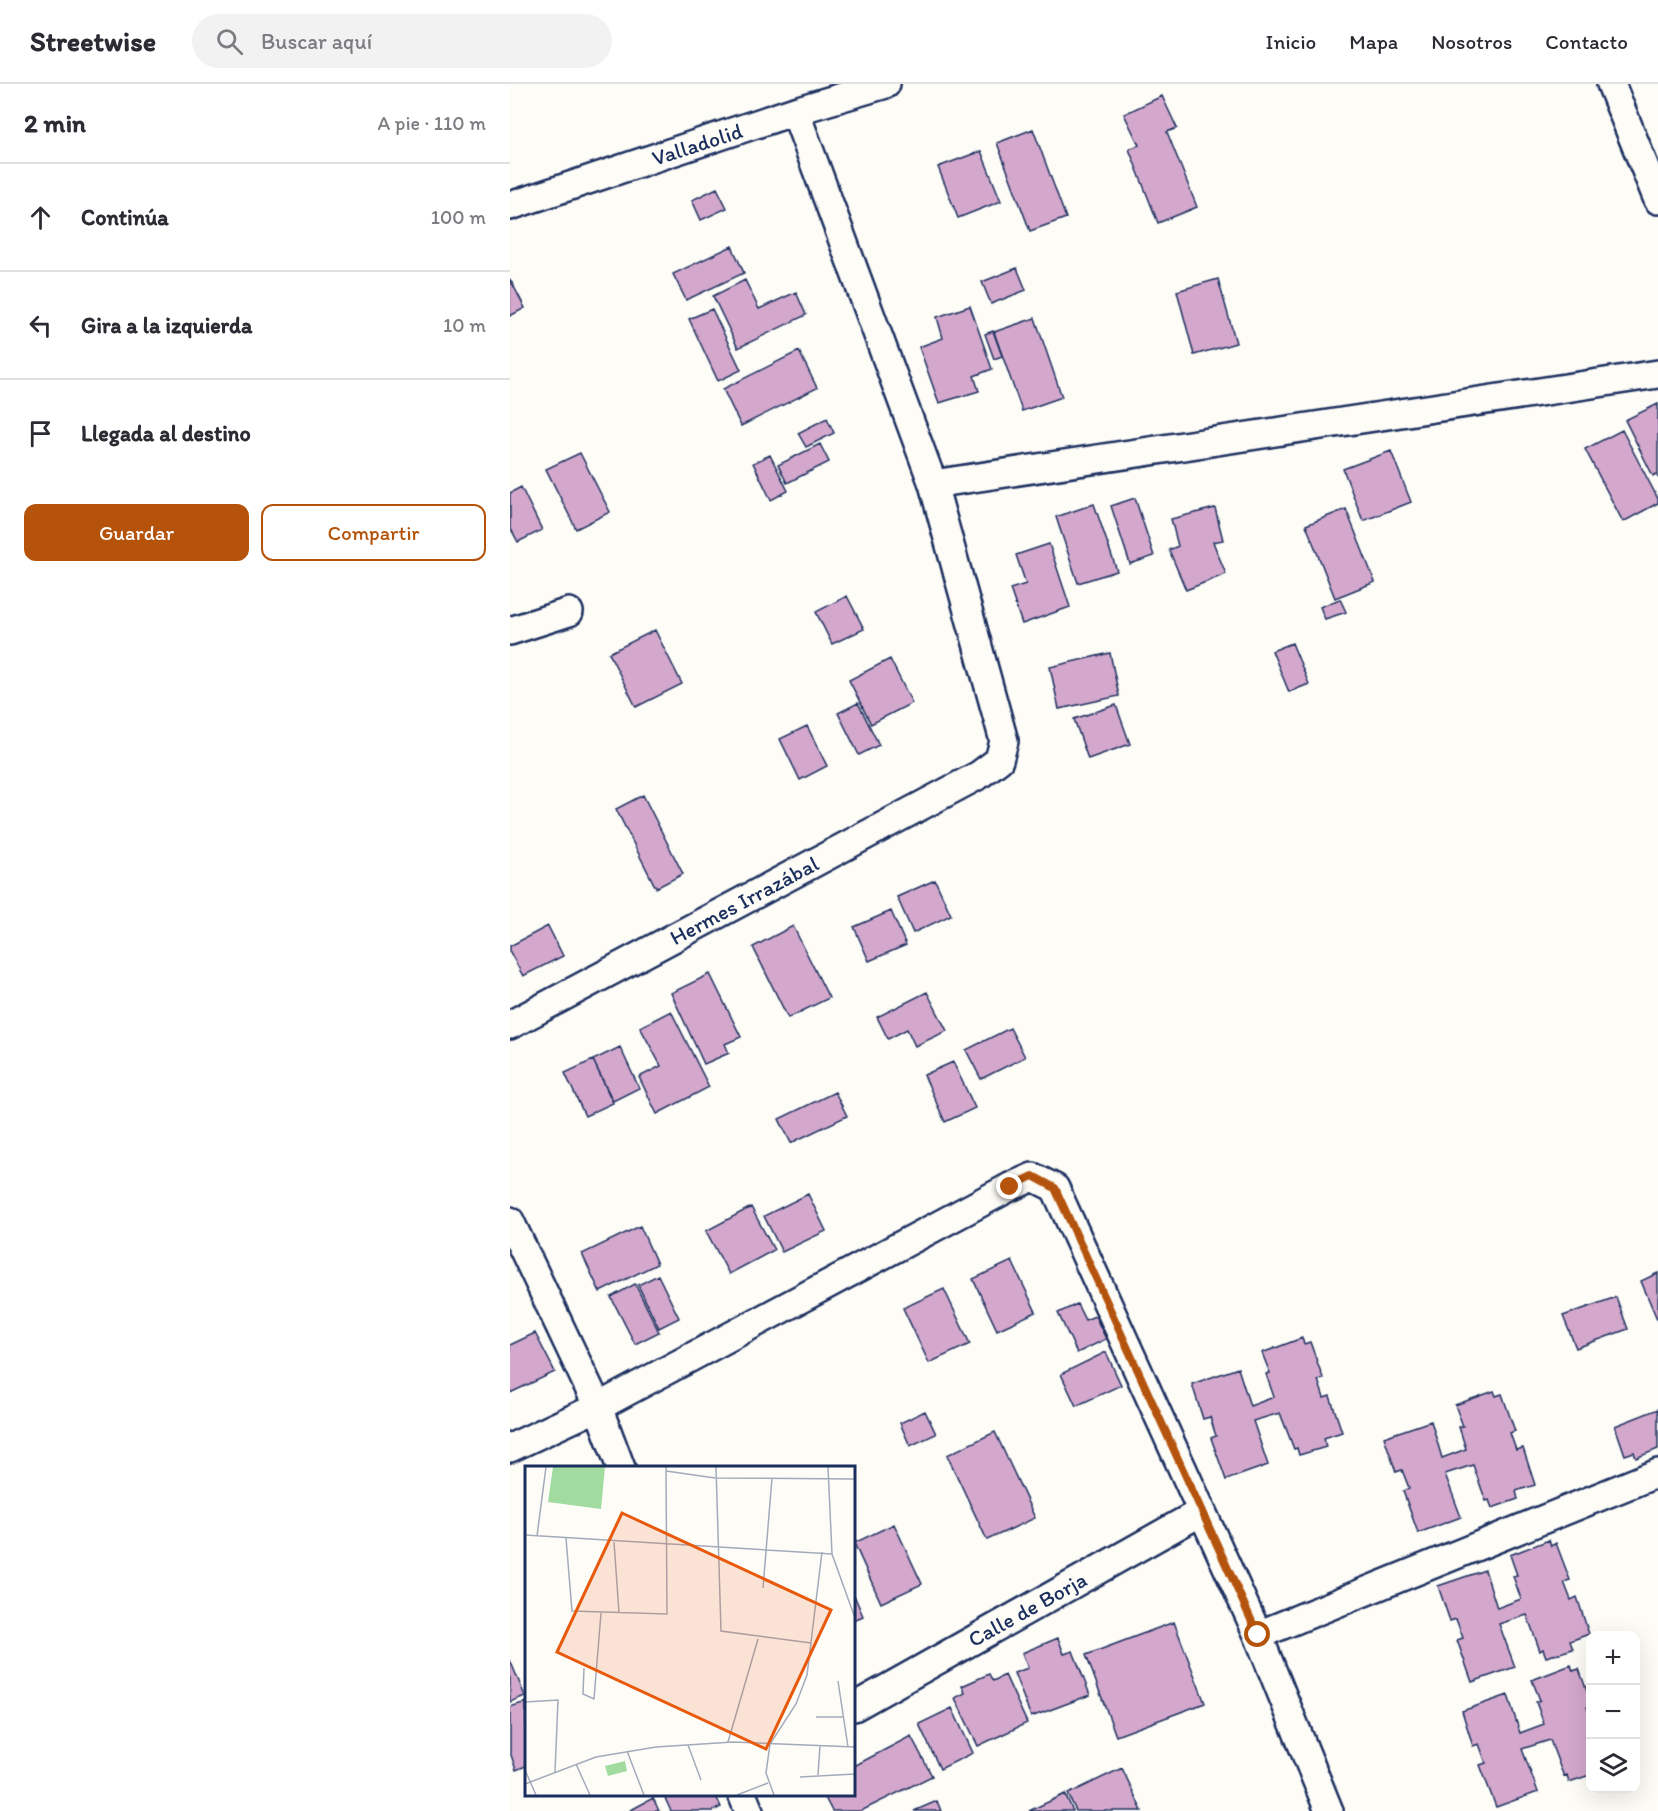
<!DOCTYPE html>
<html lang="es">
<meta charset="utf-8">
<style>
:root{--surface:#fff;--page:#f2f2f3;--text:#2b2b33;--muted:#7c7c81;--line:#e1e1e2;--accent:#b45309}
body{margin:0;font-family:Itim,sans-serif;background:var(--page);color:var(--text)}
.controls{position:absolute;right:18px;bottom:18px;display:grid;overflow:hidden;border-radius:12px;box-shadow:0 6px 24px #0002}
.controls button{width:54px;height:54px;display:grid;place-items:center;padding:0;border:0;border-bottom:2px solid var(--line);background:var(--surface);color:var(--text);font:30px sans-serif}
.stop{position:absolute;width:18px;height:18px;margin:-14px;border:4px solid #b45309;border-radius:50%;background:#fff}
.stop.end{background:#b45309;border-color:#fff;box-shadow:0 2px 6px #0008}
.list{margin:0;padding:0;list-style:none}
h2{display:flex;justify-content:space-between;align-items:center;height:78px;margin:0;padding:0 24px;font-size:26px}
h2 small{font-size:20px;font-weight:400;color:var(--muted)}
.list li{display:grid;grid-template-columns:39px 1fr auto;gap:18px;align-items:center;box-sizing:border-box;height:108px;padding:0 24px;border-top:2px solid var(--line)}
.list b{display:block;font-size:22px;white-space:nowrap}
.list em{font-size:20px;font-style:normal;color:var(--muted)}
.actions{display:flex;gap:12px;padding:18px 24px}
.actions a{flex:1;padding:14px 0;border:2px solid var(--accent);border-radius:12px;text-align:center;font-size:21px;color:var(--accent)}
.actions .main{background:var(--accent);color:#fff}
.icon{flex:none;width:33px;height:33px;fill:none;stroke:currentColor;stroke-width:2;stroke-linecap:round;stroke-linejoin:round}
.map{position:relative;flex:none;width:1148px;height:1727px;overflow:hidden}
header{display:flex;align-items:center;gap:36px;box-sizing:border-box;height:84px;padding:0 30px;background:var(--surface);border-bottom:2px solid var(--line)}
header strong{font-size:28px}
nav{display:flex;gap:33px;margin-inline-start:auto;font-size:21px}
.search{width:420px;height:54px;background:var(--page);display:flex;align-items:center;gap:15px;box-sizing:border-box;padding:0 21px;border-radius:33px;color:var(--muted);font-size:22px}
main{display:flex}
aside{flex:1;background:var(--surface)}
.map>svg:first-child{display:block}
.building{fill:#d3a8cc;stroke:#1b2f5e;stroke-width:1.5}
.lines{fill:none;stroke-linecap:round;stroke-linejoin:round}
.minor-casing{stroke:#1b2f5e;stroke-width:32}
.minor{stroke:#fdfcf7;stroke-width:27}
.route{stroke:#b45309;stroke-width:8}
.labels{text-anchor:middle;stroke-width:4.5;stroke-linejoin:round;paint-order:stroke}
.street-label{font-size:22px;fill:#1b2f5e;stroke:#fdfcf7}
.inset-road{fill:none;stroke:#a3aaba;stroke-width:1.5}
.view{fill:#e8590c;fill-opacity:0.15;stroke:#e8590c;stroke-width:3}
.inset-edge{fill:none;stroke:#1b2f5e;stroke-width:3}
</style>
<header>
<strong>Streetwise</strong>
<div class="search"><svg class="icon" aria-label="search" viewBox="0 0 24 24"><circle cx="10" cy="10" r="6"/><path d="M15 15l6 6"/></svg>Buscar aquí</div>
<nav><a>Inicio</a><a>Mapa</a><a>Nosotros</a><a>Contacto</a></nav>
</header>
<main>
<aside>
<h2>2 min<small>A pie · 110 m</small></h2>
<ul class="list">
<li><svg class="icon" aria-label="ahead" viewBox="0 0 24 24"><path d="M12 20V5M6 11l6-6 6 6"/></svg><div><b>Continúa</b></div><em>100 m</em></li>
<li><svg class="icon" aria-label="left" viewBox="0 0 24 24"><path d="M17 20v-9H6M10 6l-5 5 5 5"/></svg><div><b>Gira a la izquierda</b></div><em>10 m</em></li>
<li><svg class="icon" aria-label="arrive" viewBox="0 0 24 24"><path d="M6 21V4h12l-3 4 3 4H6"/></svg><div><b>Llegada al destino</b></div></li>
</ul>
<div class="actions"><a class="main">Guardar</a><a>Compartir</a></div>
</aside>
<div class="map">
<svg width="1148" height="1727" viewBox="0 0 1148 1727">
<rect width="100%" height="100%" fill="#fdfcf7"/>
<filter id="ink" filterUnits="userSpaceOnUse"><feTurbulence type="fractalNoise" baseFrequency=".0167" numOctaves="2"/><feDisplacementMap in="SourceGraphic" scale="12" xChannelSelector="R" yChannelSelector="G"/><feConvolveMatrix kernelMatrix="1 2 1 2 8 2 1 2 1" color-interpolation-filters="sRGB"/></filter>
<g filter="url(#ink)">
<!-- building -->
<path class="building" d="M 652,12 L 667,44 L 657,48 L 687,123 L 648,139 L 619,65 L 629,61 L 614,30 Z
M 523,45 L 556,134 L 520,147 L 487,59 Z
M 471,67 L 491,117 L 448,134 L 428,83 Z
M 207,104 L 217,124 L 191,136 L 182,116 Z
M 222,162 L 234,189 L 176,216 L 163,190 Z
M 507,184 L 516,206 L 481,220 L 472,198 Z
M 0,195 L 15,224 L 0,232 Z
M 708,195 L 726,259 L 684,271 L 667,207 Z
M 235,196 L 249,225 L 286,208 L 296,231 L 228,264 L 203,212 Z
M 460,222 L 482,285 L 464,292 L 469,307 L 429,319 L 409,263 L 433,254 L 427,233 Z
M 202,225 L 231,286 L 208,297 L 179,235 Z
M 525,234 L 552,313 L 512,327 L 484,248 Z
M 483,247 L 492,272 L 484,275 L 475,250 Z
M 289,267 L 307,304 L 231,342 L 213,305 Z
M 1148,320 L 1148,394 L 1146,390 L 1143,392 L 1115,336 Z
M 317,334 L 324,349 L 296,363 L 288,349 Z
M 1112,346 L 1148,415 L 1148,419 L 1113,438 L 1075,365 Z
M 310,360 L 319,378 L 277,399 L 268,381 Z
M 881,367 L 901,418 L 853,437 L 833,385 Z
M 70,369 L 100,428 L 66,445 L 36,385 Z
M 260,371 L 278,407 L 261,416 L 243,379 Z
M 11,403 L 32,446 L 8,458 L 0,443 L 0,409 Z
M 625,414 L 644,472 L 620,480 L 601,422 Z
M 584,420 L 607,487 L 568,499 L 546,433 Z
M 705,424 L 713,456 L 703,458 L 716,490 L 676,506 L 659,466 L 668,462 L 661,435 Z
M 836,425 L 865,498 L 825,514 L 796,441 Z
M 539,460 L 560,523 L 512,540 L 500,505 L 516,500 L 506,471 Z
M 337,512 L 354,545 L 322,560 L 306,528 Z
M 830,515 L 836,528 L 815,535 L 810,523 Z
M 145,546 L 172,600 L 126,623 L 99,569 Z
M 782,559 L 799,600 L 779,608 L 762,567 Z
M 600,569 L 609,612 L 549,625 L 540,583 Z
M 380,575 L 402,619 L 361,640 L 339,596 Z
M 348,619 L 369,661 L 349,671 L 328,629 Z
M 606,621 L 620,660 L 578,675 L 564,635 Z
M 297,642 L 317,682 L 290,696 L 270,655 Z
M 133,711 L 173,790 L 146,804 L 106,725 Z
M 425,796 L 441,831 L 403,849 L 387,813 Z
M 381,827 L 396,861 L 359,877 L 344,843 Z
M 38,842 L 53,872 L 13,892 L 0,868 L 0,862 Z
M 283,842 L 319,914 L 278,934 L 243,863 Z
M 200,890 L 231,953 L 215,960 L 219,969 L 194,980 L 161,909 Z
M 417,908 L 437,947 L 405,962 L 397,945 L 378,955 L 367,933 Z
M 161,927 L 199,1003 L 147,1030 L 129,993 L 151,982 L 130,943 Z
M 500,944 L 515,973 L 471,995 L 456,966 Z
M 110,963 L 129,1004 L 103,1017 L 83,976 Z
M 83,976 L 103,1019 L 75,1032 L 55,989 Z
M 443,978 L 465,1024 L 435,1038 L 414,991 Z
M 325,1008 L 337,1032 L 281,1059 L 269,1035 Z
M 298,1110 L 316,1147 L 272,1168 L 254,1132 Z
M 241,1123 L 264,1166 L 219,1190 L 196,1147 Z
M 130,1142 L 147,1180 L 90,1208 L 72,1170 Z
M 502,1177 L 526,1228 L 487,1246 L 463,1195 Z
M 1148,1189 L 1148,1234 L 1147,1235 L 1131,1197 Z
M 148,1191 L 169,1234 L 149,1244 L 128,1201 Z
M 125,1200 L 149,1248 L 125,1260 L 101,1213 Z
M 434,1205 L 460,1260 L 419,1279 L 393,1224 Z
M 1106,1213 L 1118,1245 L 1066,1264 L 1053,1232 Z
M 567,1220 L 575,1236 L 585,1232 L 596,1255 L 567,1269 L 548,1229 Z
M 25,1249 L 45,1288 L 0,1309 L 0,1261 Z
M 792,1254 L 794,1260 L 800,1258 L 813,1294 L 808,1296 L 814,1314 L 820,1312 L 832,1348 L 814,1354 L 816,1363 L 789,1371 L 787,1364 L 784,1365 L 770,1329 L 743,1337 L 758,1381 L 716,1396 L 701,1354 L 706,1352 L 700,1333 L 693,1335 L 682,1300 L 728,1284 L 740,1322 L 764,1313 L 756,1290 L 760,1289 L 752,1269 Z
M 596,1268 L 611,1301 L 566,1322 L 551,1290 Z
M 984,1307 L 986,1312 L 992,1310 L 1005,1347 L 1000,1349 L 1006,1366 L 1013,1364 L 1025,1401 L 1006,1407 L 1008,1415 L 982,1424 L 979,1416 L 976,1417 L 973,1409 L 963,1381 L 935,1390 L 951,1433 L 908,1449 L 893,1407 L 899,1404 L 892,1386 L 886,1388 L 874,1353 L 921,1337 L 932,1374 L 956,1365 L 949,1343 L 953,1342 L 945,1321 Z
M 1148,1325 L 1148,1365 L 1126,1374 L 1124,1368 L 1115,1371 L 1105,1342 Z
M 415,1327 L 426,1350 L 400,1362 L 390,1339 Z
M 485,1348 L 525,1434 L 477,1456 L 437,1371 Z
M 384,1440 L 412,1500 L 371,1519 L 344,1459 Z
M 1039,1456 L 1041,1462 L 1046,1459 L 1060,1496 L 1054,1498 L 1061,1516 L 1067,1513 L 1079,1550 L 1060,1557 L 1063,1565 L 1036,1573 L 1033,1565 L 1030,1567 L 1017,1531 L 989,1540 L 1005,1583 L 962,1598 L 947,1556 L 953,1554 L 946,1535 L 940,1537 L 928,1502 L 975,1486 L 987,1524 L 1011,1515 L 1003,1492 L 1007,1491 L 1000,1471 Z
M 344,1511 L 353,1532 L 344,1536 Z
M 664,1538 L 695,1619 L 606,1652 L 576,1571 Z
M 548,1554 L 554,1570 L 563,1567 L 580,1611 L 521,1633 L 504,1589 L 518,1584 L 512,1569 Z
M 0,1576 L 15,1612 L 0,1618 Z
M 1061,1581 L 1063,1587 L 1069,1585 L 1080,1616 L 1080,1622 L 1077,1623 L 1080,1633 L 1080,1691 L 1059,1698 L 1057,1691 L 1054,1692 L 1050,1683 L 1040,1656 L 1012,1665 L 1028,1708 L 986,1723 L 970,1681 L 976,1679 L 969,1660 L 963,1662 L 952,1627 L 998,1611 L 1010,1649 L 1034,1640 L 1026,1618 L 1030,1616 L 1022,1596 Z
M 479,1590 L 483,1597 L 495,1591 L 517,1639 L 468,1662 L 445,1614 L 455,1609 L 452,1602 Z
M 16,1618 L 16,1682 L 6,1686 L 0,1668 L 0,1623 Z
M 442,1624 L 463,1669 L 430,1685 L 409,1640 Z
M 401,1652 L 422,1692 L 351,1727 L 322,1727 L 313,1710 L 344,1710 L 344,1682 Z
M 612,1684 L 632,1727 L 566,1727 L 558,1710 Z
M 153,1710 L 205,1710 L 211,1723 L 202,1727 L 161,1727 Z
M 555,1710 L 563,1727 L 519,1727 Z
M 143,1714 L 149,1727 L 119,1727 Z
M 427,1717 L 431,1727 L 404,1727 Z"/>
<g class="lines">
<defs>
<path id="minor" d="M 1101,0 L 1148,116
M 0,122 L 285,27 L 376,0
M 423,400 L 1148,290
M 0,547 L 59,528
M 0,941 L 469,691 L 489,676 L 494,657 L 423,400 L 285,27
M 0,1137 L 88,1323 L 111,1384
M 0,1364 L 88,1323 L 500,1103 L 523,1093 L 545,1104 L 748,1551 L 819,1727
M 748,1551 L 1148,1389
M 344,1623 L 691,1428
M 232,1710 L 239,1727"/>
</defs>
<!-- minor casing -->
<use href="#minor" class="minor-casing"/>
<!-- minor -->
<use href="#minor" class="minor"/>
</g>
</g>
<g class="lines" filter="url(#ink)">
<!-- route -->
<path class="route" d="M 500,1103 L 523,1092 L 545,1104 L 748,1551"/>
</g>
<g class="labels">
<!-- street labels -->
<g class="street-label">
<text transform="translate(187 60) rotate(-18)" y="8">Valladolid</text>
<text transform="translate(234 816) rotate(-28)" y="8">Hermes Irrazábal</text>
<text transform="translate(517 1525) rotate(-29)" y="8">Calle de Borja</text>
</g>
</g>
<!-- overview -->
<g transform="translate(15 1382)">
<rect width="330" height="330" fill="#fdfcf7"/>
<path d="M 28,1 L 80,1 L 76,43 L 23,36 ZM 100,295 L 102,305 L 83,310 L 80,300 Z" fill="#a1dba0"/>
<path class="inset-road" d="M 191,1 L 196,165 L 286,177M 303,1 L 307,88 L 330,152M 141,5 L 190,12 L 330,13M 0,69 L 307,88M 12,70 L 21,1M 41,72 L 47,145 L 142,148 L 141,1M 89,76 L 94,147M 238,122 L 247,12M 59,202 L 58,228 L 69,233 L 76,147M 313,215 L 323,281M 0,236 L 33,234 L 30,306M 291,251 L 319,251M 203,276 L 233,173M 163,279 L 176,314M 102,285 L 119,329M 51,298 L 65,329M 0,304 L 11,329M 293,309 L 295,279M 275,311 L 330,308M 0,318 L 71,291 L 131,281 L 208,276 L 330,281M 212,329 L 243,317M 249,329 L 241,307 L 245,278 L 271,238 L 282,209 L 297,86"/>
<path class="view" d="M 97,47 L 306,144 L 241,283 L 32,186 Z"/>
<rect width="330" height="330" class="inset-edge"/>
</g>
</svg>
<div class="controls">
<button>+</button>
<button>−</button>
<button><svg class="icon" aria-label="layers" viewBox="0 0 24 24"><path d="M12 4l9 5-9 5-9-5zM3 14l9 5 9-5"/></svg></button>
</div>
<div class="stop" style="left:748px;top:1551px"></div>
<div class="stop end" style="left:500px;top:1103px"></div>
</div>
</main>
